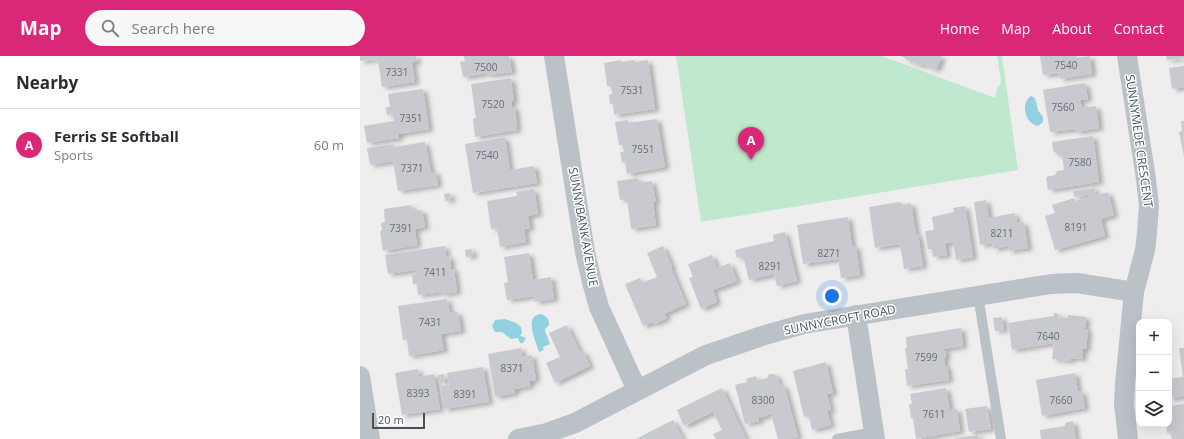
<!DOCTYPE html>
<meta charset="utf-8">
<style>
:root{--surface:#fff;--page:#f7f7f7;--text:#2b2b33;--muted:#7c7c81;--line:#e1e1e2;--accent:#db2777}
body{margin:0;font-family:"Open Sans",sans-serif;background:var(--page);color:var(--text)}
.controls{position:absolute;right:12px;bottom:12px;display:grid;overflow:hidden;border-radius:8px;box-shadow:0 4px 16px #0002}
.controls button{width:36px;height:36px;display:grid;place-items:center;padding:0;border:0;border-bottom:1px solid var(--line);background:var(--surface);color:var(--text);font:20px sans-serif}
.scale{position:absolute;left:12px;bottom:10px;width:53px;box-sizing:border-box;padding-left:4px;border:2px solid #485158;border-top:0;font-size:11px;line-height:14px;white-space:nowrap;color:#485158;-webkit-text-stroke:3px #fff;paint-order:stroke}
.you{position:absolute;left:472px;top:240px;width:14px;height:14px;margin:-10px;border:3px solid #fff;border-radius:50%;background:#1a73e8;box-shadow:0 0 0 6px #1a73e833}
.badge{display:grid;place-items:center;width:26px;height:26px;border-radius:50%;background:var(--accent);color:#fff;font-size:13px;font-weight:700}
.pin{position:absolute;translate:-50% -33px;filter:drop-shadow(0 1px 2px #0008)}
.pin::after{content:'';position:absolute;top:21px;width:14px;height:12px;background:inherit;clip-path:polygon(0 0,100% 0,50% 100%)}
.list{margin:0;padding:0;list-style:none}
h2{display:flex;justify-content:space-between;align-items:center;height:52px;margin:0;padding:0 16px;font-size:17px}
h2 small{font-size:13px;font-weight:400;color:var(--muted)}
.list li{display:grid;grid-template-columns:26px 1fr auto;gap:12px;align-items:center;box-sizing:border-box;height:72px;padding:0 16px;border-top:1px solid var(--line)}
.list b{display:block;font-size:15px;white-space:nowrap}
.list p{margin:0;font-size:13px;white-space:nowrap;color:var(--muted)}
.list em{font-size:13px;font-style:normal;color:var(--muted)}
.icon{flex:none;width:22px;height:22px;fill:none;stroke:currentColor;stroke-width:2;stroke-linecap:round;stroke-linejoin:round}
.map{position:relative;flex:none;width:824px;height:383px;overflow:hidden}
header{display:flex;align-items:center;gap:24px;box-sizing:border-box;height:56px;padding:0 20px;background:var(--accent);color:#fff}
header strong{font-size:19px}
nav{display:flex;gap:22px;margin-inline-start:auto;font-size:14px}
.search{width:280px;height:36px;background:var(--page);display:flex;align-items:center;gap:10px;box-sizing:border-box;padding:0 14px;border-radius:22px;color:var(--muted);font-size:15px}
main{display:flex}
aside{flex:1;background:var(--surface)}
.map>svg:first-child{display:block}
.green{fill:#c0e8cf}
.water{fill:#92d2e0}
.building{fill:#c8cacf;filter:url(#shadow)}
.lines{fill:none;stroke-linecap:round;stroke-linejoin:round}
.service{stroke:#bac2c8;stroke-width:10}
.minor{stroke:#bac2c8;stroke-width:20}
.labels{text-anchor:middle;stroke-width:3;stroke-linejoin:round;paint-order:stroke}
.number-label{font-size:10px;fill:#686f76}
.street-label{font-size:12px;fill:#485158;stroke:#fff}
</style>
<header>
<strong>Map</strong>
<div class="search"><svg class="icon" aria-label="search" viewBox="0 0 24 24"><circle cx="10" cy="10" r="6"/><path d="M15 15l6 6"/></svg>Search here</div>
<nav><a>Home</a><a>Map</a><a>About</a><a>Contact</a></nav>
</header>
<main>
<aside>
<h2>Nearby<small></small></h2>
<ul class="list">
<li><span class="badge">A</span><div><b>Ferris SE Softball</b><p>Sports</p></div><em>60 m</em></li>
</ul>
</aside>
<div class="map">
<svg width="824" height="383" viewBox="0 0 824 383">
<defs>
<filter id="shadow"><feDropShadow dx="4.5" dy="2.5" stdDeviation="2" flood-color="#0004"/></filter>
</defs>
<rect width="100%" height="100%" fill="#efeded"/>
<!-- green -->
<path class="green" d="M 316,0 L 522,0 L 635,42 L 637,32 L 640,29 L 641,25 L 637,0 L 642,0 L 658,114 L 341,166 Z"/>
<!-- water -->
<path class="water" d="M 671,40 L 675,42 L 678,54 L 683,61 L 683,66 L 678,70 C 665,68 660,47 671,40 Z
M 181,258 C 187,260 189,263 189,269 L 185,273 L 185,275 L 190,288 L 183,291 L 184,294 L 179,296 C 176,285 163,260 181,258 Z
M 145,263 L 156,267 L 161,271 L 162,277 L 160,280 L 164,281 L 166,282 L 163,287 L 160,287 L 158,282 L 151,283 L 142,276 L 135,276 L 132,270 L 135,264 Z"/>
<!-- building -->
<path class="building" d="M 0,0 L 56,0 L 57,6 L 52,6 L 55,26 L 22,31 L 18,3 L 0,5 Z
M 104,0 L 149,0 L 152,16 L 128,19 L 127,17 L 103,21 L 100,6 L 105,5 Z
M 541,0 L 582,0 L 576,14 L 562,8 L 561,10 L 545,3 L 545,2 Z
M 680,0 L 716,0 L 717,2 L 730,0 L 732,18 L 700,23 L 699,17 L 683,19 Z
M 806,0 L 824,0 L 824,2 L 807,4 Z
M 261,4 L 261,6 L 275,4 L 275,6 L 288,4 L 295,53 L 254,59 L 253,48 L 250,48 L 249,39 L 252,38 L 251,30 L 247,30 L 244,7 Z
M 824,10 L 824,31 L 812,33 L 809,12 Z
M 151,22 L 154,45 L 151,45 L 152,52 L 155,51 L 157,74 L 115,81 L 113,63 L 116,62 L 111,28 Z
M 725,27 L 728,43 L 720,44 L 722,52 L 736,50 L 739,72 L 716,76 L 716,73 L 690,76 L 683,34 Z
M 63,33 L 69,73 L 39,78 L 39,82 L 7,87 L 4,70 L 34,65 L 33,58 L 27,59 L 26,51 L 30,51 L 28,38 Z
M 297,63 L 305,111 L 267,118 L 265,106 L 262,107 L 260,96 L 264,96 L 262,89 L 259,89 L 255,66 L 268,64 L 268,67 Z
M 821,65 L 824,65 L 824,100 L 819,76 L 822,75 Z
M 733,80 L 739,126 L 688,134 L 686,121 L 695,119 L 697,115 L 704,114 L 702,98 L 699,99 L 693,95 L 692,86 Z
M 145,81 L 150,114 L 174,110 L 177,127 L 113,137 L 105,88 Z
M 65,86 L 71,116 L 76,116 L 78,129 L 38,135 L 33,105 L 10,109 L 7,92 L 33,88 L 34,91 Z
M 278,122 L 279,127 L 292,125 L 296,146 L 293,146 L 296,169 L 271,173 L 267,143 L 260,144 L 257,125 Z
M 735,132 L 736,139 L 714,141 L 713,135 Z
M 174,133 L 178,158 L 168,160 L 170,172 L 164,173 L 166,186 L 140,191 L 137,172 L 131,173 L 127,145 L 157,140 L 156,136 Z
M 748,136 L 754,159 L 741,163 L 745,180 L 695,194 L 685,160 L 695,157 L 692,149 L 714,142 L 715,145 Z
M 90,137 L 91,144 L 85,145 L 84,138 Z
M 626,144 L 629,162 L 655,157 L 657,167 L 664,166 L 668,192 L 649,195 L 648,190 L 633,193 L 632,187 L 620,189 L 614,146 Z
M 540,146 L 543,149 L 551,147 L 556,179 L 558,178 L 563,210 L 544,213 L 540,188 L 515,192 L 509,151 Z
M 51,149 L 53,155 L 62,154 L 65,171 L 55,173 L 57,189 L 23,195 L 20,175 L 22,175 L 21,167 L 25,166 L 24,153 Z
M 605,150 L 613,201 L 596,204 L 593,186 L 585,188 L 587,199 L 573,201 L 572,193 L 568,193 L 565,175 L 574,174 L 572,161 L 594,156 L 593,152 Z
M 488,161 L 492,191 L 496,190 L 500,219 L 481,222 L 478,203 L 443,208 L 437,169 Z
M 425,176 L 437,225 L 417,230 L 414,218 L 389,224 L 383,200 L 377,202 L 375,194 L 414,185 L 413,179 Z
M 85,190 L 86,201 L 90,200 L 91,213 L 94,213 L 97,236 L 83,238 L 82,236 L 58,239 L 57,228 L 53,228 L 52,219 L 56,218 L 55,214 L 28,218 L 25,199 Z
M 303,190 L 312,211 L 311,212 L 326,248 L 304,258 L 307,262 L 294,268 L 293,266 L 283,270 L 265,228 L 280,222 L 282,227 L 297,221 L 287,197 Z
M 112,193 L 113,200 L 106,201 L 105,194 Z
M 169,197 L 173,224 L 191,221 L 194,243 L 175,246 L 174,240 L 147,244 L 144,227 L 148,226 L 144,201 Z
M 352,199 L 357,212 L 370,207 L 377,225 L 353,234 L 357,246 L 341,253 L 329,222 L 333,221 L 328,208 Z
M 87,243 L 90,257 L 98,256 L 101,275 L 81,278 L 84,294 L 49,300 L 47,283 L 43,284 L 38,250 Z
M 694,257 L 699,258 L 698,261 L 707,262 L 708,259 L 726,261 L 725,273 L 728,274 L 726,293 L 723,293 L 722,303 L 711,302 L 711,305 L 692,303 L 694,287 L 652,294 L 648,267 L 694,260 Z
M 642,261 L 644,274 L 635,275 L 633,262 Z
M 207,269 L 220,296 L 223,295 L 230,310 L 195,327 L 186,307 L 200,301 L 189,277 Z
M 601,272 L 603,290 L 582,293 L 586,295 L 586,300 L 584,303 L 585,311 L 587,310 L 589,324 L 547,330 L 545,313 L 548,313 L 545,292 L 547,292 L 546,281 Z
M 161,292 L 163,301 L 172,299 L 176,324 L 170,325 L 170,330 L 155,333 L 155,337 L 135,341 L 128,298 Z
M 819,292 L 824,292 L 824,340 L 809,343 L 809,323 L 823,321 Z
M 466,306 L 473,337 L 467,338 L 471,354 L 467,355 L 471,369 L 452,374 L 449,360 L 444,361 L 433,315 Z
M 123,311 L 129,346 L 84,353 L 81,330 L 89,329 L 87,317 Z
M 58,313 L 59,321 L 74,318 L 80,353 L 42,359 L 35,317 Z
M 715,317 L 718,336 L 722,335 L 725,352 L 682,360 L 676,324 Z
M 84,318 L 85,326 L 80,327 L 78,319 Z
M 409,318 L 413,318 L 417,320 L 420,330 L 424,329 L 438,381 L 430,383 L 418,383 L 411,358 L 399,362 L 399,365 L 385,368 L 375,329 L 387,326 L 386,323 L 396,320 L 397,325 L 407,322 Z
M 362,332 L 386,383 L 356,383 L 353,378 L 362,374 L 353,356 L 324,370 L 317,354 Z
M 586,332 L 590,354 L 597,353 L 600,375 L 556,383 L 553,362 L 551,362 L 549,348 L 552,348 L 550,338 Z
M 824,348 L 824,383 L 812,383 L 811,377 L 807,377 L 806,368 L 809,368 L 809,350 Z
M 627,350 L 631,373 L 609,376 L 605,353 Z
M 313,364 L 323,383 L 276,383 Z
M 713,365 L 716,383 L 681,383 L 680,374 L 705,370 L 705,367 Z
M 618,379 L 619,383 L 595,383 L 595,382 Z"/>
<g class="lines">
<!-- service -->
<path class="service" d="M 618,239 L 641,383
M 477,383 L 514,376"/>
<!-- minor -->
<path class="minor" d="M 194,0 L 225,196 L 232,226 L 239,251 L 277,334
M 767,0 L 786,123 L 789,150 L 787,177 L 785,194 L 774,236 L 765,328 L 764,348 L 768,383
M 496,259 L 515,383
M 0,320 L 10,383
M 158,383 L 187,377 L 215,367 L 346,299 L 402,280 L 444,268 L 691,228 L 717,227 L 774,236"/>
</g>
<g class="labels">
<!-- number labels -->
<g class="number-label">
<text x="706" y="13">7540</text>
<text x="126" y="15">7500</text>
<text x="37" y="20">7331</text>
<text x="272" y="38">7531</text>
<text x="133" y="52">7520</text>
<text x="703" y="55">7560</text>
<text x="51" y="66">7351</text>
<text x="283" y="97">7551</text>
<text x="127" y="103">7540</text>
<text x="720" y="110">7580</text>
<text x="52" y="116">7371</text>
<text x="716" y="175">8191</text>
<text x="41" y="176">7391</text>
<text x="642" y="181">8211</text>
<text x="469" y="201">8271</text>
<text x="410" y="214">8291</text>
<text x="75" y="220">7411</text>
<text x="70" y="270">7431</text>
<text x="688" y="284">7640</text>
<text x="566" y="305">7599</text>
<text x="152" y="316">8371</text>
<text x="58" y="341">8393</text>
<text x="105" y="342">8391</text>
<text x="403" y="348">8300</text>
<text x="701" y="348">7660</text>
<text x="574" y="362">7611</text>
</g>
<!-- street labels -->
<g class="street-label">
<text transform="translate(779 85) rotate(82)" y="4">SUNNYMEDE CRESCENT</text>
<text transform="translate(223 171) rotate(80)" y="4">SUNNYBANK AVENUE</text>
<text transform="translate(480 264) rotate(-11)" y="4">SUNNYCROFT ROAD</text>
</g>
</g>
</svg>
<div class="controls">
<button>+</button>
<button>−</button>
<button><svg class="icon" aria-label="layers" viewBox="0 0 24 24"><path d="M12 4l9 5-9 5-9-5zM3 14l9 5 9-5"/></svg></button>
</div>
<div class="scale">20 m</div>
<div class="you"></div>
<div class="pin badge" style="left:391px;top:104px">A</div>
</div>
</main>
